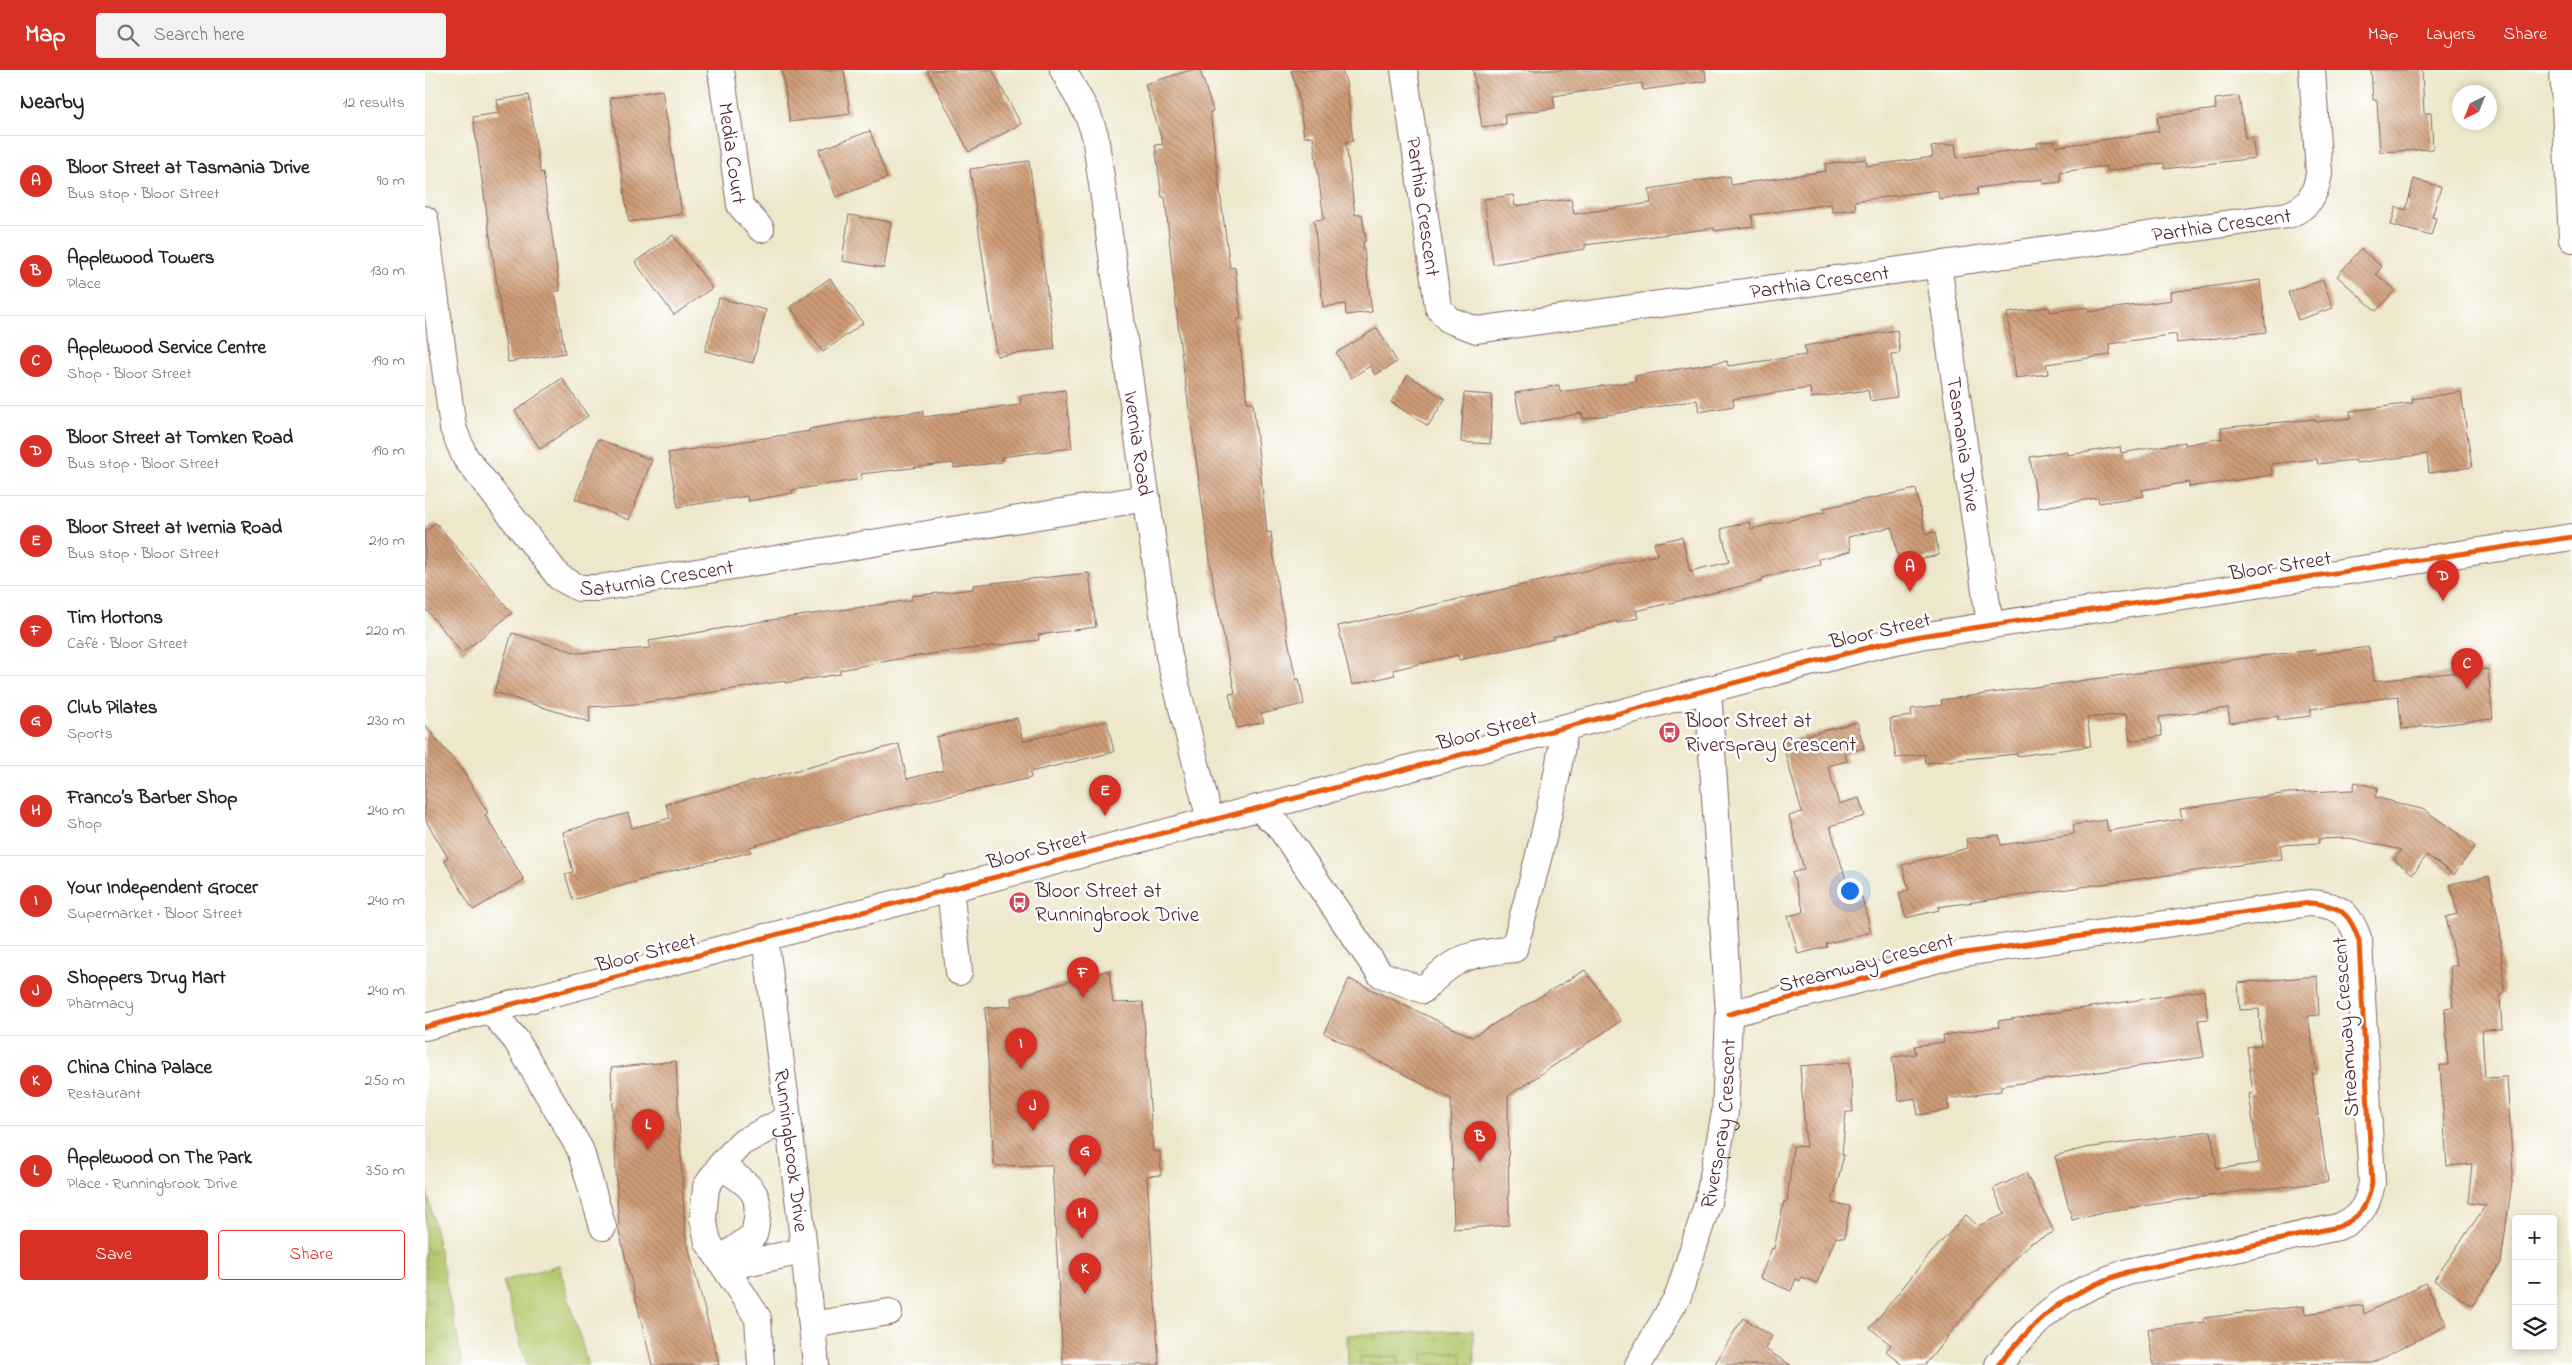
<!DOCTYPE html>
<meta charset="utf-8">
<style>
:root{--surface:#fff;--page:#f2f2f2;--text:#202124;--muted:#757577;--line:#e0e0e0;--accent:#d93025}
body{margin:0;font-family:"Indie Flower",sans-serif;background:var(--page);color:var(--text)}
.controls{position:absolute;right:15px;bottom:15px;display:grid;overflow:hidden;border-radius:5px;box-shadow:0 2px 8px #0003}
.controls button{width:45px;height:45px;display:grid;place-items:center;padding:0;border:0;border-bottom:1px solid var(--line);background:var(--surface);color:var(--text);font:25px sans-serif}
.compass{position:absolute;left:2027px;top:15px;width:45px;height:45px;border-radius:50%;background:var(--surface);box-shadow:0 2px 8px #0003;rotate:223deg}
.you{position:absolute;left:1424px;top:820px;width:18px;height:18px;margin:-12px;border:4px solid #fff;border-radius:50%;background:#1a73e8;box-shadow:0 0 0 8px #1a73e833}
.badge{display:grid;place-items:center;width:32px;height:32px;border-radius:50%;background:var(--accent);color:#fff;font-size:16px;font-weight:700}
.pin{position:absolute;translate:-50% -41px;filter:drop-shadow(0 1px 2px #0008)}
.pin::after{content:'';position:absolute;top:26px;width:18px;height:15px;background:inherit;clip-path:polygon(0 0,100% 0,50% 100%)}
.list{margin:0;padding:0;list-style:none}
h2{display:flex;justify-content:space-between;align-items:center;height:65px;margin:0;padding:0 20px;font-size:21px}
h2 small{font-size:16px;font-weight:400;color:var(--muted)}
.list li{display:grid;grid-template-columns:32px 1fr auto;gap:15px;align-items:center;box-sizing:border-box;height:90px;padding:0 20px;border-top:1px solid var(--line)}
.list b{display:block;font-size:19px;white-space:nowrap}
.list p{margin:0;font-size:16px;white-space:nowrap;color:var(--muted)}
.list em{font-size:16px;font-style:normal;color:var(--muted)}
.actions{display:flex;gap:10px;padding:15px 20px}
.actions a{flex:1;padding:11px 0;border:1px solid var(--accent);border-radius:5px;text-align:center;font-size:18px;color:var(--accent)}
.actions .main{background:var(--accent);color:#fff}
.icon{flex:none;width:28px;height:28px;fill:none;stroke:currentColor;stroke-width:2;stroke-linecap:round;stroke-linejoin:round}
.map{position:relative;flex:none;width:2147px;height:1295px;overflow:hidden}
header{display:flex;align-items:center;gap:30px;box-sizing:border-box;height:70px;padding:0 25px;background:var(--accent);color:#fff}
header strong{font-size:24px}
nav{display:flex;gap:28px;margin-inline-start:auto;font-size:18px}
.search{width:350px;height:45px;background:var(--page);display:flex;align-items:center;gap:12px;box-sizing:border-box;padding:0 18px;border-radius:5px;color:var(--muted);font-size:19px}
main{display:flex}
aside{flex:1;background:var(--surface)}
.map>svg:first-child{display:block}
.park{fill:url(#park-tufts);stroke:#7e744c}
.pitch{fill:#b3c86c;stroke:#7e744c}
.building{fill:url(#building-back-hatch)}
.lines{fill:none;stroke-linecap:round;stroke-linejoin:round}
.minor-casing{stroke:#836563;stroke-width:28}
.minor{stroke:#fff;stroke-width:26}
.cycleway-casing{stroke:#fff;stroke-width:8}
.cycleway{stroke:#e8590c;stroke-width:5}
.labels{text-anchor:middle;stroke-width:5;stroke-linejoin:round;paint-order:stroke}
.street-label{font-size:21px;fill:#4a1f2b;stroke:#fff}
.poi-label{font-size:21px;fill:#4a1f2b;stroke:#fff;text-anchor:start}
</style>
<header>
<strong>Map</strong>
<div class="search"><svg class="icon" aria-label="search" viewBox="0 0 24 24"><circle cx="10" cy="10" r="6"/><path d="M15 15l6 6"/></svg>Search here</div>
<nav><a>Map</a><a>Layers</a><a>Share</a></nav>
</header>
<main>
<aside>
<h2>Nearby<small>12 results</small></h2>
<ul class="list">
<li><span class="badge">A</span><div><b>Bloor Street at Tasmania Drive</b><p>Bus stop · Bloor Street</p></div><em>90 m</em></li>
<li><span class="badge">B</span><div><b>Applewood Towers</b><p>Place</p></div><em>130 m</em></li>
<li><span class="badge">C</span><div><b>Applewood Service Centre</b><p>Shop · Bloor Street</p></div><em>190 m</em></li>
<li><span class="badge">D</span><div><b>Bloor Street at Tomken Road</b><p>Bus stop · Bloor Street</p></div><em>190 m</em></li>
<li><span class="badge">E</span><div><b>Bloor Street at Ivernia Road</b><p>Bus stop · Bloor Street</p></div><em>210 m</em></li>
<li><span class="badge">F</span><div><b>Tim Hortons</b><p>Café · Bloor Street</p></div><em>220 m</em></li>
<li><span class="badge">G</span><div><b>Club Pilates</b><p>Sports</p></div><em>230 m</em></li>
<li><span class="badge">H</span><div><b>Franco’s Barber Shop</b><p>Shop</p></div><em>240 m</em></li>
<li><span class="badge">I</span><div><b>Your Independent Grocer</b><p>Supermarket · Bloor Street</p></div><em>240 m</em></li>
<li><span class="badge">J</span><div><b>Shoppers Drug Mart</b><p>Pharmacy</p></div><em>240 m</em></li>
<li><span class="badge">K</span><div><b>China China Palace</b><p>Restaurant</p></div><em>250 m</em></li>
<li><span class="badge">L</span><div><b>Applewood On The Park</b><p>Place · Runningbrook Drive</p></div><em>350 m</em></li>
</ul>
<div class="actions"><a class="main">Save</a><a>Share</a></div>
</aside>
<div class="map">
<svg width="2147" height="1295" viewBox="0 0 2147 1295">
<defs>
<pattern id="park-tufts" width="24" height="20" patternUnits="userSpaceOnUse" patternTransform="scale(1.25)"><rect width="24" height="20" fill="#b3c86c"/><path d="M3 7l-1-3M5 7V3M7 7l1-3M15 17l-1-3M17 17v-4M19 17l1-3" fill="none" stroke="#9bab5e"/></pattern>
<pattern id="building-back-hatch" width="6" height="6" patternUnits="userSpaceOnUse" patternTransform="scale(1.25)"><rect width="6" height="6" fill="#ce9c76"/><path d="M-1 5l2 2M0 0l6 6M5-1l2 2" fill="none" stroke="#a97f61"/></pattern>
</defs>
<rect width="100%" height="100%" fill="#fff"/>
<filter id="ink" filterUnits="userSpaceOnUse"><feTurbulence type="fractalNoise" baseFrequency=".02" numOctaves="2"/><feDisplacementMap in="SourceGraphic" scale="10" xChannelSelector="R" yChannelSelector="G"/><feConvolveMatrix kernelMatrix="1 2 1 2 8 2 1 2 1" color-interpolation-filters="sRGB"/></filter>
<filter id="wash" filterUnits="userSpaceOnUse"><feTurbulence type="fractalNoise" baseFrequency=".0096" numOctaves="4" result="noise"/><feDisplacementMap in="SourceGraphic" scale="20" xChannelSelector="R" yChannelSelector="G"/><feGaussianBlur stdDeviation="1.12" result="paint"/><feColorMatrix in="noise" values="0 0 0 0 0 0 0 0 0 0 0 0 0 0 0 0 0 1.4 0 .05"/><feComposite in="paint" operator="in"/></filter>
<g filter="url(#wash)">
<rect width="100%" height="100%" fill="#ede7cb"/>
<!-- park -->
<path class="park" d="M 0,1110 L 38,1295 L 0,1295 Z
M 1048,1260 L 1049,1295 L 923,1295 L 922,1265 Z"/>
<!-- pitch -->
<path class="pitch" d="M 134,1195 L 163,1295 L 102,1295 L 78,1211 Z
M 1036,1282 L 1037,1295 L 999,1295 L 998,1284 Z
M 973,1286 L 974,1295 L 935,1295 L 935,1288 Z"/>
<g id="blocks">
<!-- building -->
<path class="building" d="M 357,0 L 419,0 L 425,44 L 365,52 Z
M 502,0 L 567,0 L 596,54 L 544,82 Z
M 766,0 L 775,0 L 788,41 L 785,42 L 797,138 L 805,198 L 810,197 L 816,249 L 812,249 L 822,332 L 828,332 L 842,463 L 846,462 L 852,514 L 871,610 L 874,609 L 879,634 L 836,644 L 839,652 L 812,658 L 804,624 L 810,623 L 789,518 L 755,274 L 740,127 L 737,127 L 730,75 L 738,74 L 720,14 Z
M 866,0 L 917,0 L 921,12 L 928,71 L 921,72 L 930,145 L 937,144 L 941,171 L 938,172 L 947,242 L 921,245 L 920,234 L 898,237 L 889,150 L 899,149 L 888,66 L 879,67 L 873,23 Z
M 1048,0 L 1280,0 L 1281,11 L 1218,20 L 1217,13 L 1128,26 L 1130,38 L 1079,45 L 1081,54 L 1057,57 Z
M 1946,0 L 1997,0 L 1999,43 L 2006,43 L 2008,79 L 1955,82 L 1952,30 L 1948,30 Z
M 237,20 L 257,144 L 204,152 L 185,28 Z
M 104,25 L 115,103 L 118,102 L 135,221 L 130,221 L 140,283 L 83,292 L 48,47 L 74,43 L 72,30 Z
M 1814,26 L 1820,68 L 1827,67 L 1830,88 L 1739,99 L 1739,93 L 1683,101 L 1682,96 L 1635,102 L 1636,112 L 1618,114 L 1618,109 L 1552,118 L 1553,124 L 1514,129 L 1513,120 L 1430,131 L 1431,139 L 1407,142 L 1406,134 L 1327,145 L 1328,156 L 1289,161 L 1289,158 L 1160,175 L 1160,179 L 1068,194 L 1059,129 L 1088,125 L 1090,136 L 1146,129 L 1149,144 L 1226,133 L 1224,119 L 1305,106 L 1306,115 L 1401,101 L 1400,94 L 1441,89 L 1442,96 L 1508,87 L 1506,77 L 1530,74 L 1532,88 L 1613,77 L 1612,73 L 1630,71 L 1631,77 L 1734,61 L 1732,47 L 1791,39 L 1790,29 Z
M 445,61 L 462,108 L 411,127 L 394,80 Z
M 604,91 L 630,279 L 572,286 L 545,99 Z
M 1989,109 L 2016,117 L 2007,147 L 2011,148 L 2006,166 L 1966,155 L 1971,137 L 1981,140 Z
M 424,145 L 466,152 L 459,198 L 417,191 Z
M 248,165 L 287,218 L 249,245 L 210,192 Z
M 1936,179 L 1957,197 L 1951,204 L 1970,220 L 1951,241 L 1912,206 Z
M 405,208 L 438,253 L 398,282 L 365,237 Z
M 1835,210 L 1841,262 L 1752,273 L 1751,264 L 1684,274 L 1685,285 L 1621,294 L 1623,304 L 1591,308 L 1582,243 L 1624,237 L 1625,242 L 1663,237 L 1664,242 L 1746,230 L 1745,222 Z
M 1898,210 L 1908,238 L 1873,250 L 1863,222 Z
M 294,228 L 341,240 L 328,293 L 280,281 Z
M 952,258 L 972,292 L 950,305 L 945,296 L 926,308 L 911,283 Z
M 1472,260 L 1475,283 L 1466,284 L 1472,327 L 1445,331 L 1443,320 L 1386,328 L 1385,318 L 1308,329 L 1309,336 L 1274,342 L 1272,330 L 1158,349 L 1157,343 L 1096,355 L 1090,323 L 1134,315 L 1135,322 L 1211,311 L 1210,306 L 1302,291 L 1303,296 L 1381,285 L 1379,276 Z
M 983,305 L 1020,329 L 1003,356 L 966,332 Z
M 137,308 L 163,346 L 115,379 L 90,341 Z
M 640,320 L 647,378 L 576,387 L 577,392 L 529,398 L 528,393 L 436,404 L 437,409 L 367,420 L 368,423 L 323,431 L 322,426 L 253,437 L 243,383 L 385,361 L 384,359 L 454,347 L 498,341 L 498,347 L 596,335 L 595,326 Z
M 2036,322 L 2047,397 L 2004,403 L 2002,384 L 1931,393 L 1930,390 L 1893,394 L 1892,389 L 1846,394 L 1847,405 L 1764,417 L 1764,412 L 1717,420 L 1719,426 L 1674,433 L 1673,428 L 1613,438 L 1605,387 L 1641,381 L 1642,385 L 1695,377 L 1696,383 L 1760,372 L 1760,375 L 1797,368 L 1796,358 L 1890,349 L 1891,352 L 1926,348 L 1925,341 L 1988,333 L 1987,329 Z
M 1039,323 L 1067,325 L 1065,374 L 1036,372 Z
M 173,369 L 227,390 L 204,450 L 150,429 Z
M 1491,419 L 1500,464 L 1510,462 L 1514,485 L 1474,493 L 1467,457 L 1423,467 L 1426,481 L 1394,489 L 1395,494 L 1337,508 L 1338,511 L 1211,541 L 1213,548 L 1192,553 L 1192,551 L 1128,567 L 1129,569 L 1034,590 L 1033,585 L 968,600 L 970,605 L 927,615 L 913,556 L 1232,485 L 1229,473 L 1257,467 L 1265,501 L 1304,492 L 1296,459 L 1324,452 L 1326,459 L 1400,442 L 1399,438 Z
M 11,453 L 87,543 L 37,583 L 0,538 L 0,462 Z
M 664,503 L 671,557 L 613,565 L 614,570 L 484,587 L 415,600 L 415,604 L 360,613 L 360,611 L 211,634 L 164,637 L 165,652 L 69,622 L 87,563 L 153,583 L 226,578 L 224,571 L 339,551 L 487,530 L 486,526 L 548,519 L 548,515 Z
M 1944,577 L 1949,611 L 2063,599 L 2068,649 L 1977,659 L 1973,626 L 1886,639 L 1886,646 L 1853,650 L 1853,646 L 1805,653 L 1803,638 L 1734,647 L 1737,666 L 1705,671 L 1701,644 L 1662,648 L 1666,676 L 1592,686 L 1592,684 L 1501,693 L 1499,684 L 1471,688 L 1465,649 L 1487,646 L 1486,639 L 1517,635 L 1516,630 L 1836,586 L 1890,580 L 1891,584 Z
M 592,648 L 598,671 L 682,651 L 689,682 L 605,702 L 606,708 L 460,740 L 399,756 L 325,777 L 326,782 L 251,800 L 148,830 L 140,804 L 148,802 L 138,762 L 203,743 L 207,758 L 245,748 L 241,734 L 474,674 L 482,709 L 519,700 L 511,667 Z
M 1432,652 L 1439,678 L 1420,683 L 1422,691 L 1403,696 L 1414,734 L 1434,728 L 1440,746 L 1405,756 L 1427,830 L 1437,827 L 1446,862 L 1401,874 L 1402,877 L 1373,884 L 1363,846 L 1379,842 L 1367,803 L 1379,799 L 1364,746 L 1377,742 L 1357,672 Z
M 0,655 L 37,700 L 63,743 L 60,745 L 99,810 L 48,840 L 19,790 L 23,788 L 0,749 Z
M 1930,712 L 1953,718 L 1950,727 L 2000,740 L 2050,776 L 2029,805 L 2002,785 L 1988,804 L 1969,790 L 1976,780 L 1925,768 L 1894,769 L 1894,773 L 1855,775 L 1857,789 L 1513,837 L 1514,840 L 1481,848 L 1474,823 L 1484,820 L 1477,795 L 1543,778 L 1541,769 L 1574,765 L 1576,775 L 1649,764 L 1648,755 L 1681,750 L 1683,761 L 1757,749 L 1755,739 L 1863,723 L 1928,720 Z
M 2064,806 L 2075,858 L 2079,924 L 2075,925 L 2077,959 L 2057,960 L 2060,1008 L 2082,1007 L 2088,1104 L 2076,1193 L 2047,1236 L 2009,1210 L 2061,1135 L 2043,1133 L 2047,1094 L 2022,1096 L 2015,995 L 2023,995 L 2020,938 L 2028,937 L 2025,896 L 2032,896 L 2021,847 L 2032,844 L 2025,814 Z
M 684,900 L 688,933 L 718,932 L 728,1081 L 735,1082 L 736,1105 L 722,1106 L 734,1295 L 638,1295 L 627,1095 L 569,1096 L 560,938 L 587,936 L 586,928 Z
M 1160,900 L 1196,951 L 1083,1026 L 1084,1155 L 1029,1159 L 1026,1029 L 899,963 L 924,909 L 1047,967 Z
M 1892,906 L 1894,945 L 1883,946 L 1892,1004 L 1887,1004 L 1903,1112 L 1811,1122 L 1677,1142 L 1647,1150 L 1630,1086 L 1660,1078 L 1786,1061 L 1792,1099 L 1834,1093 L 1824,1024 L 1828,1023 L 1822,977 L 1836,975 L 1834,939 L 1815,940 L 1813,913 Z
M 1779,920 L 1783,949 L 1773,950 L 1779,987 L 1576,1016 L 1576,1021 L 1522,1029 L 1524,1040 L 1493,1045 L 1490,1028 L 1474,1031 L 1467,987 L 1491,984 L 1489,976 L 1519,972 L 1518,965 L 1574,957 L 1573,951 Z
M 251,991 L 260,1164 L 294,1295 L 227,1295 L 194,1161 L 186,998 Z
M 1425,992 L 1428,1042 L 1421,1042 L 1417,1085 L 1419,1085 L 1407,1133 L 1425,1136 L 1419,1168 L 1411,1167 L 1392,1213 L 1376,1207 L 1375,1211 L 1371,1209 L 1366,1221 L 1335,1208 L 1347,1178 L 1349,1179 L 1359,1131 L 1362,1132 L 1368,1076 L 1381,1077 L 1375,996 Z
M 1601,1103 L 1629,1162 L 1604,1174 L 1548,1235 L 1500,1295 L 1478,1295 L 1461,1281 L 1466,1275 L 1445,1258 L 1505,1184 L 1541,1145 L 1553,1156 L 1580,1144 L 1568,1119 Z
M 2000,1213 L 2022,1255 L 1947,1293 L 1728,1295 L 1723,1259 L 1780,1252 L 1779,1248 L 1825,1242 L 1879,1236 L 1880,1244 L 1938,1235 L 1939,1244 Z
M 1318,1248 L 1347,1266 L 1340,1279 L 1366,1295 L 1289,1295 Z"/>
</g>
</g>
<g filter="url(#ink)">
<use href="#blocks" fill-opacity="0" stroke="#836563" stroke-width="1"/>
<g class="lines">
<defs>
<g id="minor">
<path id="s1" d="M 296,0 L 315,135 L 336,159"/>
<path id="s2" d="M 638,0 L 663,45 L 670,65 L 744,586 L 785,750"/>
<path id="s3" d="M 979,0 L 1013,237 L 1024,250 L 1052,260 L 1863,145 C 1884,137 1890,126 1894,104 L 1887,0"/>
<path d="M 2138,0 L 2147,169"/>
<path id="s4" d="M 0,149 L 28,358 L 40,387 L 134,507 L 154,518 L 174,518 L 722,428"/>
<path id="s5" d="M 1513,194 L 1565,555"/>
<path d="M 833,738 L 854,756 L 955,904 L 998,920 C 1032,885 1042,885 1089,879 C 1109,806 1129,732 1140,657"/>
<path d="M 525,818 L 534,902"/>
<path id="s6" d="M 340,867 L 375,1143 L 391,1295"/>
<path d="M 65,940 L 91,970 L 155,1079 L 178,1157"/>
<path d="M 1304,944 L 1533,884 L 1885,833 C 1915,835 1925,843 1934,871 L 1947,1113 C 1942,1137 1935,1148 1913,1157 L 1703,1202 C 1639,1223 1616,1244 1573,1295"/>
<path d="M 0,957 L 1457,574 L 1495,566 L 2147,467"/>
<path d="M 295,1096 C 329,1118 339,1122 329,1165 L 295,1190"/>
<path d="M 300,1197 L 379,1181"/>
<path d="M 387,1255 L 464,1242"/>
<path d="M 336,1295 L 333,1248 L 283,1172 L 278,1148 L 281,1117 L 295,1096 L 316,1073 L 363,1048"/>
<path id="s7" d="M 1213,1295 L 1253,1226 L 1283,1132 L 1300,1043 L 1304,944 L 1283,619"/>
</g>
</defs>
<!-- minor casing -->
<use href="#minor" class="minor-casing"/>
<!-- minor -->
<use href="#minor" class="minor"/>
<defs>
<path id="cycleway" d="M 1304,944 L 1533,884 L 1885,833 C 1915,835 1925,843 1934,871 L 1947,1113 C 1942,1137 1935,1148 1913,1157 L 1703,1202 C 1639,1223 1616,1244 1573,1295
M 0,957 L 1457,574 L 1495,566 L 2147,467"/>
</defs>
<!-- cycleway casing -->
<use href="#cycleway" class="cycleway-casing"/>
<!-- cycleway -->
<use href="#cycleway" class="cycleway"/>
</g>
</g>
<!-- icons -->
<defs>
<symbol id="bus-disc" viewBox="-11 -11 22 22"><circle r="9.5" fill="#d1495b" stroke="#fff"/><path d="M-5-6H5V4H4V6H2V4H-2V6H-4V4H-5ZM-3.5-4V0h7V-4ZM-3.5 1.2v1.5H-2V1.2ZM2 1.2v1.5H3.5V1.2Z" fill="#fff"/></symbol>
</defs>
<g fill-rule="evenodd">
<use href="#bus-disc" x="1232" y="650" width="25" height="25"/>
<use href="#bus-disc" x="582" y="820" width="25" height="25"/>
</g>
<g class="labels">
<!-- street labels -->
<g class="street-label">
<text dy="7" stroke="none"><textPath href="#s1" startOffset="84">Media Court</textPath></text>
<text dy="7" stroke="none"><textPath href="#s3" startOffset="138">Parthia Crescent</textPath></text>
<text dy="7" stroke="none"><textPath href="#s3" startOffset="1038">Parthia Crescent</textPath></text>
<text dy="7" stroke="none"><textPath href="#s3" startOffset="632">Parthia Crescent</textPath></text>
<text dy="7" stroke="none"><textPath href="#s2" startOffset="384">Ivernia Road</textPath></text>
<text dy="7" stroke="none"><textPath href="#s5" startOffset="182">Tasmania Drive</textPath></text>
<text transform="translate(1855 495) rotate(-9)" y="7">Bloor Street</text>
<text dy="7" stroke="none"><textPath href="#s4" startOffset="496">Saturnia Crescent</textPath></text>
<text transform="translate(1455 560) rotate(-13)" y="7">Bloor Street</text>
<text transform="translate(1062 660) rotate(-15)" y="7">Bloor Street</text>
<text transform="translate(612 779) rotate(-15)" y="7">Bloor Street</text>
<text transform="translate(221 882) rotate(-15)" y="7">Bloor Street</text>
<text transform="translate(1441 892) rotate(-15)" y="7">Streamway Crescent</text>
<text transform="translate(1920 957) rotate(-94)" y="7">Streamway Crescent</text>
<text dy="7" stroke="none"><textPath href="#s7" startOffset="258">Riverspray Crescent</textPath></text>
<text dy="7" stroke="none"><textPath href="#s6" startOffset="215">Runningbrook Drive</textPath></text>
</g>
<!-- poi labels -->
<g class="poi-label">
<text x="1260" y="657">Bloor Street at<tspan x="1260" dy="24">Riverspray Crescent</tspan></text>
<text x="610" y="827">Bloor Street at<tspan x="610" dy="24">Runningbrook Drive</tspan></text>
</g>
</g>
</svg>
<div class="controls">
<button>+</button>
<button>−</button>
<button><svg class="icon" aria-label="layers" viewBox="0 0 24 24"><path d="M12 4l9 5-9 5-9-5zM3 14l9 5 9-5"/></svg></button>
</div>
<svg class="compass" viewBox="-18 -18 36 36"><path d="M0-13l5 13h-10z" fill="#e53935"/><path d="M0 13l5-13h-10z" fill="#757577"/></svg>
<div class="you"></div>
<div class="pin badge" style="left:1485px;top:522px">A</div>
<div class="pin badge" style="left:1055px;top:1092px">B</div>
<div class="pin badge" style="left:2042px;top:619px">C</div>
<div class="pin badge" style="left:2018px;top:531px">D</div>
<div class="pin badge" style="left:680px;top:746px">E</div>
<div class="pin badge" style="left:658px;top:928px">F</div>
<div class="pin badge" style="left:660px;top:1106px">G</div>
<div class="pin badge" style="left:657px;top:1169px">H</div>
<div class="pin badge" style="left:596px;top:999px">I</div>
<div class="pin badge" style="left:608px;top:1061px">J</div>
<div class="pin badge" style="left:660px;top:1224px">K</div>
<div class="pin badge" style="left:223px;top:1080px">L</div>
</div>
</main>
